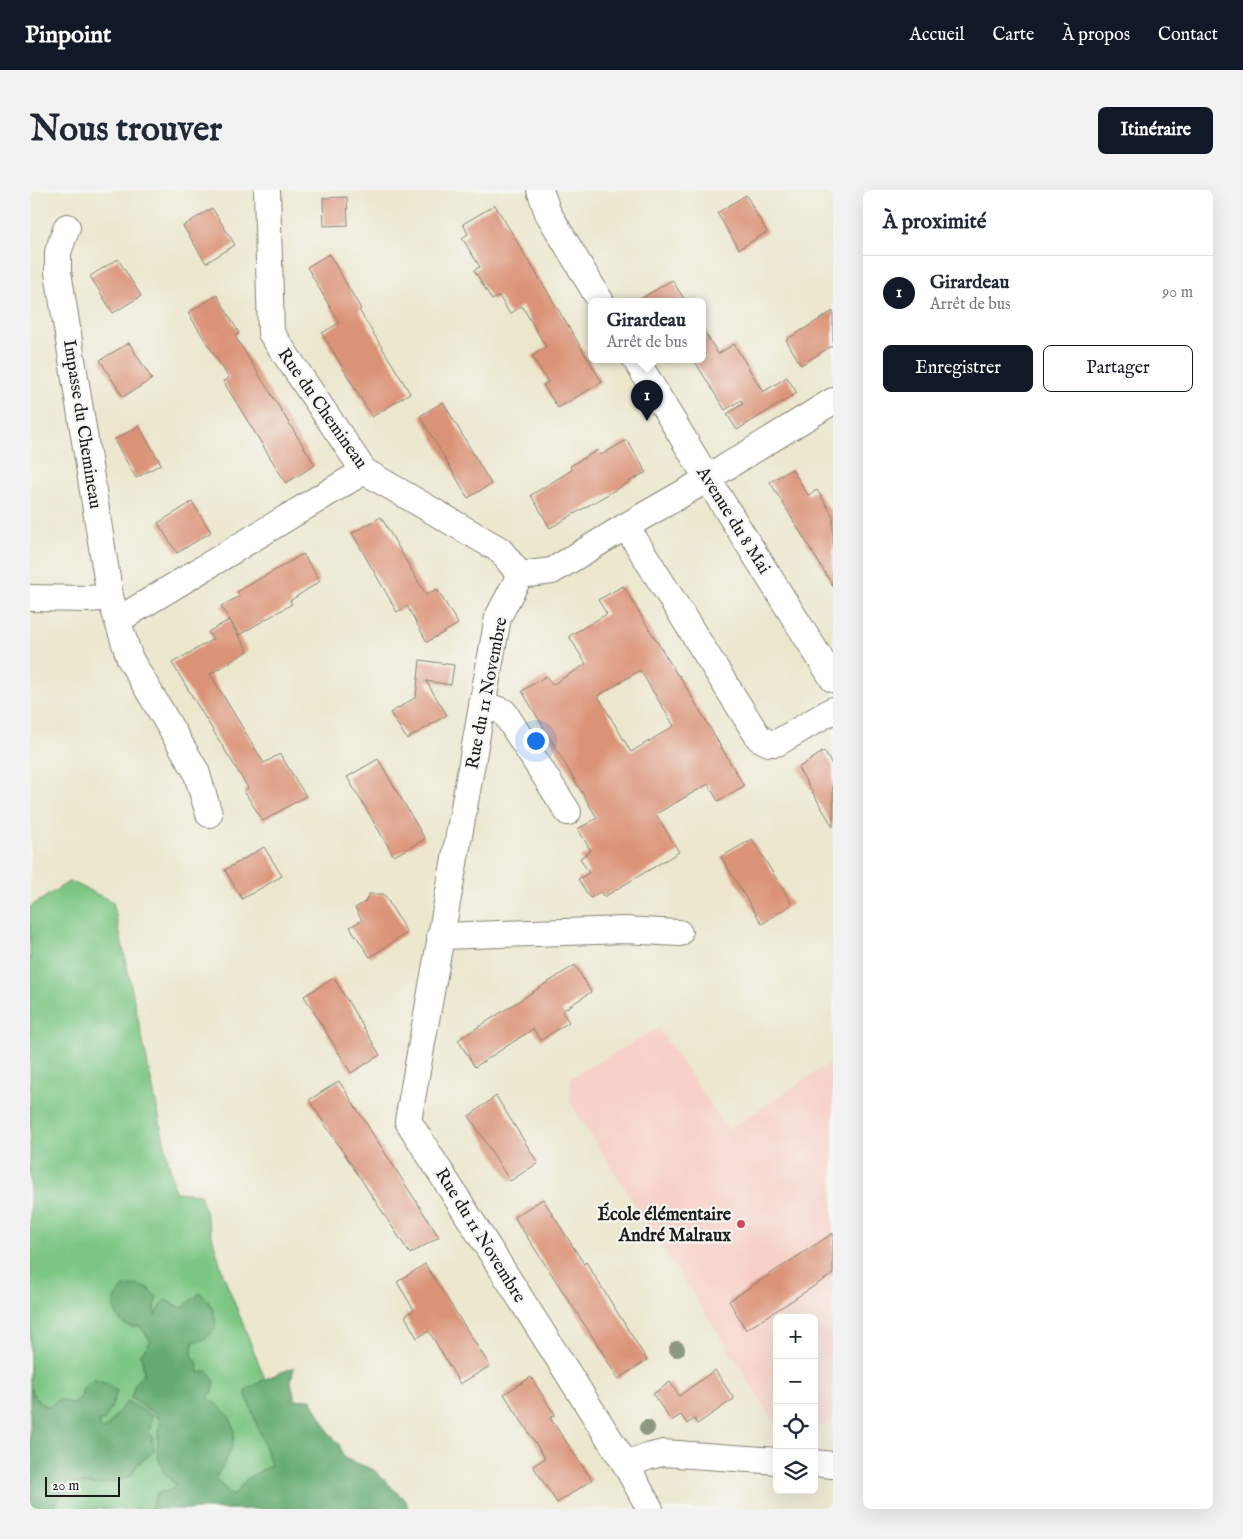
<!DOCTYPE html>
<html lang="fr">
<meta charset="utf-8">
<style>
:root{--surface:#fff;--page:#f2f2f3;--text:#1f2937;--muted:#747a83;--line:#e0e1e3;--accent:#111827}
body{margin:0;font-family:"IM FELL English",serif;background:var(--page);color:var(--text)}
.controls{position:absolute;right:15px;bottom:15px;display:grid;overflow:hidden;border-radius:8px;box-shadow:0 5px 20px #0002}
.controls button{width:45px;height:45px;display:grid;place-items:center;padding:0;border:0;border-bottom:1px solid var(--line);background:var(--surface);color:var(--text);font:25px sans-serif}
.scale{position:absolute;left:15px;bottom:12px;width:75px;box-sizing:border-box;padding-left:5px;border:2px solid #1c1c1c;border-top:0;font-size:14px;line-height:18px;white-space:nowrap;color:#1c1c1c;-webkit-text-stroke:4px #f6f6f2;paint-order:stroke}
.you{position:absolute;left:505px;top:550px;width:18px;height:18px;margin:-12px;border:4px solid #fff;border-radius:50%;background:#1a73e8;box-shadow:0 0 0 8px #1a73e833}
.badge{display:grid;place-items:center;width:32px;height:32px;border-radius:50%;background:var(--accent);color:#fff;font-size:16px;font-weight:700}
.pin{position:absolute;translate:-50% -41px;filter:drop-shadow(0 1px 2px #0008)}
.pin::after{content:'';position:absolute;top:26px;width:18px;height:15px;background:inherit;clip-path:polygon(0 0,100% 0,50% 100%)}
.popup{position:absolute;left:558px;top:108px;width:118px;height:65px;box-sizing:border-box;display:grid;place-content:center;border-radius:8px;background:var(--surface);filter:drop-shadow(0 1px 4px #0005);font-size:16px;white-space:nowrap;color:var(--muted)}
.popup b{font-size:19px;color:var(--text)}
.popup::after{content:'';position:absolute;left:50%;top:100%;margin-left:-10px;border:10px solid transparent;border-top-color:var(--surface)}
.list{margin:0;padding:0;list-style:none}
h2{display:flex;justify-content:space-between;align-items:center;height:65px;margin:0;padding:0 20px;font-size:21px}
h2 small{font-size:16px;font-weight:400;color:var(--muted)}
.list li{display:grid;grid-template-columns:32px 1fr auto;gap:15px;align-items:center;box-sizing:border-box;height:75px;padding:0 20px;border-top:1px solid var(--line)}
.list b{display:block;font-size:19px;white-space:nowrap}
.list p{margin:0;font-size:16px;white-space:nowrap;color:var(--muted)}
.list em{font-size:16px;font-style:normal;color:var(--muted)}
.actions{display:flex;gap:10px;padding:15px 20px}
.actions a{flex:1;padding:11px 0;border:1px solid var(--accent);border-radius:8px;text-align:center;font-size:18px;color:var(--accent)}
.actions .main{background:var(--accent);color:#fff}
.icon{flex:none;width:28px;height:28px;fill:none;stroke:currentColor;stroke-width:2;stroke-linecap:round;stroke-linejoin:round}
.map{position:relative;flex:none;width:803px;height:1319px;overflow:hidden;border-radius:8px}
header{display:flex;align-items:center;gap:30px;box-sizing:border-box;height:70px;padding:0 25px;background:var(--accent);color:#fff}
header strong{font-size:24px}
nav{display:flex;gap:28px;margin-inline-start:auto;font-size:18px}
.intro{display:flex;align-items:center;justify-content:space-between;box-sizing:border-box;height:120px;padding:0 30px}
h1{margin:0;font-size:35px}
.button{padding:12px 22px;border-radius:8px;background:var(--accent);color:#fff;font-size:18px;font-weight:700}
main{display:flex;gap:30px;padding:0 30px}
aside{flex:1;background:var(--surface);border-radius:8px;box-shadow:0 5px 20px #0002}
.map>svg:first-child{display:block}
.built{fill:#f7d1c7}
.green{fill:#7cc683;stroke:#4c7150}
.forest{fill:#65ab71;stroke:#406446}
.building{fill:#db9377;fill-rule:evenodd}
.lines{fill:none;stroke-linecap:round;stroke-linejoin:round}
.minor-casing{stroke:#848274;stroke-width:28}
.minor{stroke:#fff;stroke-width:26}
.tree{fill:#8c987f}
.poi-dot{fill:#d1495b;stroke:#f6f6f2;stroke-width:2}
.labels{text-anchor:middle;stroke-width:4.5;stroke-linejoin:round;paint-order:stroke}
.street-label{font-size:18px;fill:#1c1c1c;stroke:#f6f6f2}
.poi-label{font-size:18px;font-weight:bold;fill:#1c1c1c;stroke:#f6f6f2;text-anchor:end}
</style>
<header>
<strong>Pinpoint</strong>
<nav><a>Accueil</a><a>Carte</a><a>À propos</a><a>Contact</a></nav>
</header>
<div class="intro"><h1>Nous trouver</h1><a class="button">Itinéraire</a></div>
<main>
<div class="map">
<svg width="803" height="1319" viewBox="0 0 803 1319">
<rect width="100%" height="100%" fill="#f6f6f2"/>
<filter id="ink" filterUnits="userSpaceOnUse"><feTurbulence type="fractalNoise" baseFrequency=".02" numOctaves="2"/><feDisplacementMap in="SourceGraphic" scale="10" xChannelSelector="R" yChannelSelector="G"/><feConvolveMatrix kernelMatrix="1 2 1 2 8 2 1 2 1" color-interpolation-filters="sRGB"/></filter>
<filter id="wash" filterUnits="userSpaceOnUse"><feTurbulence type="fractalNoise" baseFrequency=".0096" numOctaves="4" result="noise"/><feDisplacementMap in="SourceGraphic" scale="20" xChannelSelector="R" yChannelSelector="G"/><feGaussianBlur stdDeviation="1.12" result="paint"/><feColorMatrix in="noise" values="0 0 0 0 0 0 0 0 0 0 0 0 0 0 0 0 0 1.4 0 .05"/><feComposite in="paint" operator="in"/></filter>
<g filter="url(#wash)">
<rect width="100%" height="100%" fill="#ece7cd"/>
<!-- built -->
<path class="built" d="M 628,838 L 698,940 L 803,871 L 803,1230 L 785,1240 L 786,1258 L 784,1257 L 784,1128 L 747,1128 L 747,1236 L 540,912 L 541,888 Z"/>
<!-- green -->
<path class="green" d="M 40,691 L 83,712 L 145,1002 L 170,1004 L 193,1084 L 235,1189 L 215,1201 L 241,1275 L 218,1288 L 203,1306 L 185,1289 L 202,1257 L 178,1207 L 169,1183 L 168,1174 L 162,1165 L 163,1151 L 152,1118 L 135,1110 L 125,1127 L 124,1117 L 127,1107 C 116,1095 110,1095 94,1097 L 110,1136 L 121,1151 L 111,1164 L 114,1182 L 105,1194 L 101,1208 L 132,1231 L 137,1287 L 147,1295 L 138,1301 L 127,1303 L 121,1319 L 22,1319 L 36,1300 L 38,1291 C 60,1298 80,1291 101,1286 L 107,1275 L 123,1250 L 119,1240 L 121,1236 L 97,1211 L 75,1240 L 69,1237 L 69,1231 L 53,1197 L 51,1208 L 42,1214 L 19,1217 L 9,1212 L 0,1199 L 0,717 Z"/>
<!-- forest -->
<path class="forest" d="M 107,1095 L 118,1098 L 127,1107 L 124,1117 L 125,1126 L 135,1110 L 152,1118 L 170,1103 C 182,1113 185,1122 186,1137 C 180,1146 174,1152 163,1151 L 162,1165 L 168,1174 L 169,1183 L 178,1181 L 185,1192 L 183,1202 L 178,1207 C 184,1212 190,1217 196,1223 C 215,1245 196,1269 185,1289 L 203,1306 L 218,1288 L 241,1275 L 215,1201 L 235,1189 L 264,1177 L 261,1192 L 265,1210 L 281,1209 L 300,1244 L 309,1254 L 314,1268 L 344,1280 L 376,1311 L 378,1319 L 121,1319 L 127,1303 L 138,1301 L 147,1295 C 144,1293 140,1290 138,1287 C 125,1274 126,1247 131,1231 L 124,1223 L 101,1208 L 105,1194 L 114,1182 L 111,1164 L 121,1151 L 110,1136 C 93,1140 87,1129 83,1114 L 87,1105 L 94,1097 Z
M 65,1190 L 78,1194 L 87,1201 L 82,1216 L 74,1231 L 69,1231 L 69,1237 L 75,1240 L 97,1211 L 122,1226 L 119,1240 L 125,1260 L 107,1275 L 101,1286 C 82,1295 59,1297 38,1291 L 36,1300 L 22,1319 L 0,1319 L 0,1199 L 9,1212 L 18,1217 L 29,1209 L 42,1214 C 45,1212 47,1211 49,1209 C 57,1200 50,1195 65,1190 Z"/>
<g id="blocks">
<!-- building -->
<path class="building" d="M 716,5 L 737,42 L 709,59 L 687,23 Z
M 317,7 L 318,35 L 294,36 L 293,8 Z
M 465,15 L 572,192 L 528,218 L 513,195 L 518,192 L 502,166 L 516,157 L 492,116 L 480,124 L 469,106 L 462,110 L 444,80 L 450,77 L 432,48 L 438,44 L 433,34 Z
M 182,18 L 205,55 L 176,73 L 153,36 Z
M 299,64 L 331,119 L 329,120 L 380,203 L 342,227 L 292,143 L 309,133 L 277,77 Z
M 88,69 L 111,106 L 83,123 L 60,86 Z
M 642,90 L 656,112 L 605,112 Z
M 187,105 L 209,143 L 205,146 L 285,275 L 256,293 L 193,191 L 199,188 L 158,123 Z
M 803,121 L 803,155 L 771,175 L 756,150 Z
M 672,137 L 688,164 L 704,154 L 733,202 L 757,187 L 767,203 L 707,240 L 697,224 L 713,214 L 711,210 L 695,220 L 664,170 L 672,170 Z
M 99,153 L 122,189 L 93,207 L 70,170 Z
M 413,212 L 461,294 L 438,308 L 390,226 Z
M 109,236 L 131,274 L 106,288 L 84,250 Z
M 597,250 L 616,282 L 520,338 L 501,305 L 542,280 L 540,276 L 568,260 L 571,265 Z
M 762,279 L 778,305 L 787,300 L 803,326 L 803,396 L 740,292 Z
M 162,312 L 181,342 L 147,363 L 128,333 Z
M 351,327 L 396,405 L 407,399 L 428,434 L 397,452 L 377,416 L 367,422 L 322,343 Z
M 273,364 L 290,391 L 260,411 L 262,414 L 209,445 L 191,416 L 210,406 L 207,402 Z
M 593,396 L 648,486 L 649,485 L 714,596 L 688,611 L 678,594 L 626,624 L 649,662 L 574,707 L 570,702 L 560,708 L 548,689 L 559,683 L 550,668 L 561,661 L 548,639 L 567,628 L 492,501 L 516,486 L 522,495 L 556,474 L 539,446 L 577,424 L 568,410 ZM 610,480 L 644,536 L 601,562 L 568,506 Z
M 199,430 L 218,461 L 180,484 L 234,573 L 250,564 L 276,606 L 233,631 L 214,601 L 218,598 L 142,473 L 183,449 L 178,442 Z
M 390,470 L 424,475 L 421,495 L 396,491 L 417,525 L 377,549 L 360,523 L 386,507 Z
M 794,561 L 803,576 L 803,637 L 768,578 Z
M 348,569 L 395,649 L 364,666 L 317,587 Z
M 722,649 L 762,714 L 732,734 L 691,667 Z
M 234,657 L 252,686 L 212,709 L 195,680 Z
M 339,704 L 354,704 L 377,743 L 340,767 L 320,737 L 332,730 L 325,718 L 335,712 Z
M 545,775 L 561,802 L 532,821 L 539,832 L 511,850 L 503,839 L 445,877 L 428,850 Z
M 304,788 L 350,865 L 321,883 L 274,806 Z
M 309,891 L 409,1047 L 380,1064 L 279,910 Z
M 466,906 L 508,973 L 480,991 L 439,926 Z
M 513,1009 L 554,1074 L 556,1072 L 617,1170 L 588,1189 L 566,1152 L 484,1027 Z
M 803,1043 L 803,1084 L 716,1140 L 699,1111 Z
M 395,1074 L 460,1176 L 430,1194 L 399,1141 L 387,1148 L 375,1126 L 384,1120 L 367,1092 Z
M 685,1180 L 704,1209 L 667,1234 L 664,1229 L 657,1234 L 651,1225 L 641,1231 L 623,1204 L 640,1192 L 649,1206 Z
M 501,1187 L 525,1225 L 520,1228 L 562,1290 L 527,1313 L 503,1276 L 515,1268 L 474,1204 Z"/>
</g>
</g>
<g filter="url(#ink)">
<use href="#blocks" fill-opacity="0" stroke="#848274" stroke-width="1"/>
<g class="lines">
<defs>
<path id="minor" d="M 237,0 L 241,143 L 334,281 L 470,360 L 490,385
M 510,0 L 518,23 L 571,112
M 37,37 L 28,62 L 28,82 L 80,407 L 100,469 L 166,581 L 179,624
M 606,170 L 677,288 L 803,489
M 596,336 L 729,548 L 739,553 L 747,553 L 803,520
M 0,408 L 59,409 L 80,407
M 88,430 L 334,281
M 452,514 L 474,522 L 538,622
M 410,746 L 595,740 L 649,743
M 784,1273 L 803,1275
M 596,1275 L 617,1267 L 633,1263 L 747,1271
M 620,1319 L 596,1275 L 378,931 L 468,427 L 490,385 L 522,381 L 596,336 L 657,301 L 803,211"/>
</defs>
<!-- minor casing -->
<use href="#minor" class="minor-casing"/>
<!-- minor -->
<use href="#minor" class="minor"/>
</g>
<!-- trees -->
<g class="tree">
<circle cx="647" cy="1159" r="8"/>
<circle cx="617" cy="1238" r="8"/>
</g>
</g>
<!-- markers -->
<circle class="poi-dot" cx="711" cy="1034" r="5"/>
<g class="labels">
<!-- street labels -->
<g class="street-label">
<text transform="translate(293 218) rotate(55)" y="6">Rue du Chemineau</text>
<text transform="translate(53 234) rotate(81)" y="6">Impasse du Chemineau</text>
<text transform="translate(704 330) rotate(58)" y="6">Avenue du 8 Mai</text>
<text transform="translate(456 503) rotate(-79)" y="6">Rue du 11 Novembre</text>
<text transform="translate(451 1045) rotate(58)" y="6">Rue du 11 Novembre</text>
</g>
<!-- poi labels -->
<g class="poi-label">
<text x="701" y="1030">École élémentaire<tspan x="701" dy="21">André Malraux</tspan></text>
</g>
</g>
</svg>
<div class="controls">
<button>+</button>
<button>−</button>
<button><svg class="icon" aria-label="locate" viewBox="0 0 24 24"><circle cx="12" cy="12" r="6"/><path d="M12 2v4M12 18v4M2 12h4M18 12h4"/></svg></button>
<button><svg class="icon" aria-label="layers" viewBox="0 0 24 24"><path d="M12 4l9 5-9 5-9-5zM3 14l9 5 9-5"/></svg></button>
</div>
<div class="scale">20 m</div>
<div class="you"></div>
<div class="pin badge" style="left:617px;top:231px">1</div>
<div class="popup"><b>Girardeau</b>Arrêt de bus</div>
</div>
<aside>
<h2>À proximité<small></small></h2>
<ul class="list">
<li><span class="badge">1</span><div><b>Girardeau</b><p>Arrêt de bus</p></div><em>90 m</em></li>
</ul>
<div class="actions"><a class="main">Enregistrer</a><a>Partager</a></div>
</aside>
</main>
